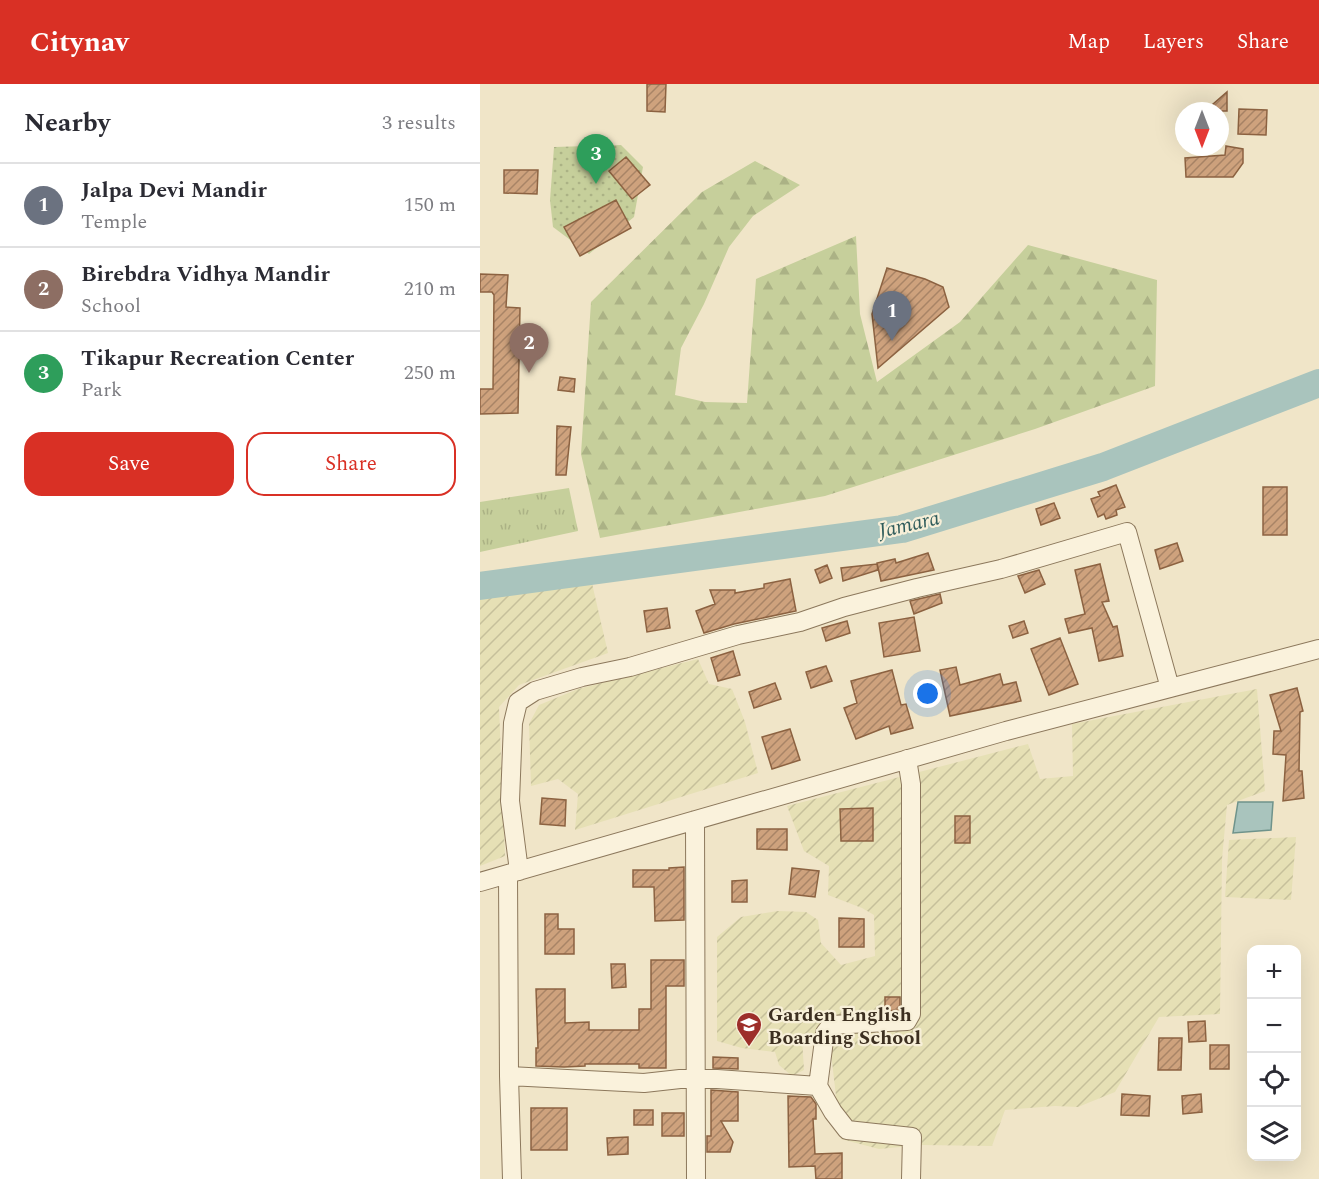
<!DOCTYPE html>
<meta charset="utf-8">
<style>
:root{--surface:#fff;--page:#f2f2f3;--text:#2b2b33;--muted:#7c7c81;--line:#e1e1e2;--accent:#d93025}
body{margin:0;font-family:Spectral,serif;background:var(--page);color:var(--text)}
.controls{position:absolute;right:18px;bottom:18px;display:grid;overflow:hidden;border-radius:12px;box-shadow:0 6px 24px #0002}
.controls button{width:54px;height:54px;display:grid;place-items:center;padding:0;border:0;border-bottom:2px solid var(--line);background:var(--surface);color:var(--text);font:30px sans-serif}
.compass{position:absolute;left:695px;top:18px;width:54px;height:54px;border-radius:50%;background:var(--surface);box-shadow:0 6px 24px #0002;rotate:180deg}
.you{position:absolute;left:448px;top:610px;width:21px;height:21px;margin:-15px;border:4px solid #fff;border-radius:50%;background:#1a73e8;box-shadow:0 0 0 9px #1a73e833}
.badge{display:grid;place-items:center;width:39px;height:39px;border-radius:50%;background:var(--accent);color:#fff;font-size:20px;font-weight:700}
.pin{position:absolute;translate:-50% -50px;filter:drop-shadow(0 2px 3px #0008)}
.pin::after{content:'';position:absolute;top:32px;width:21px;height:18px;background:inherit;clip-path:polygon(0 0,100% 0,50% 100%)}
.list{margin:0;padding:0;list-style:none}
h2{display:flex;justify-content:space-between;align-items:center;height:78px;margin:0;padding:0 24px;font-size:26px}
h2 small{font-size:20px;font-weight:400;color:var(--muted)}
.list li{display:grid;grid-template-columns:39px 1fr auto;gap:18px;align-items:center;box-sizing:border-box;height:84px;padding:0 24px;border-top:2px solid var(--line)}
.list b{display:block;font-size:22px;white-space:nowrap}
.list p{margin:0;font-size:20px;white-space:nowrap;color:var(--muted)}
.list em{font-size:20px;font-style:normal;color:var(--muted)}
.actions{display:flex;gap:12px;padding:18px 24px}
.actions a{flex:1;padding:14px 0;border:2px solid var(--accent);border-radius:18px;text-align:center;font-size:21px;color:var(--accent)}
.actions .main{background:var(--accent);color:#fff}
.icon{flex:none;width:33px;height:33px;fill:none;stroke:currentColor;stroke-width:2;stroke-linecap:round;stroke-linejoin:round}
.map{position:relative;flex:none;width:839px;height:1095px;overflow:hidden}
header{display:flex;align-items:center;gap:36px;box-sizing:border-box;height:84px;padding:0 30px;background:var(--accent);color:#fff}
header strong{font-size:28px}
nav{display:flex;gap:33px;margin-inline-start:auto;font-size:21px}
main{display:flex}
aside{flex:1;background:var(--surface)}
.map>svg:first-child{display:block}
.farmland{fill:url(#farmland-furrows)}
.grass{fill:url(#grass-tufts)}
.forest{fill:url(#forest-firs)}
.park{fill:url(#park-dots)}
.water{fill:#a9c4bd;stroke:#6f938b;stroke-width:1.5}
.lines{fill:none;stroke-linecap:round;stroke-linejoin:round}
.river{stroke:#a9c4bd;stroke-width:28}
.building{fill:url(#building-hatch);stroke:#8c6241;stroke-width:1.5}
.minor-casing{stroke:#8c785c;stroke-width:20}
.minor{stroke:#faf2dc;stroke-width:18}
.labels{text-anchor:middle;stroke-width:4.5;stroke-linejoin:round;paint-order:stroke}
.poi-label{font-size:20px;font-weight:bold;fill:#3c2f20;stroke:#f7efd8;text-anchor:start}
.water-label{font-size:21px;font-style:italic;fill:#2f5c5b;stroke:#f7efd8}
</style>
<header>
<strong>Citynav</strong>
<nav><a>Map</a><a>Layers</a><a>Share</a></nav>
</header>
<main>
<aside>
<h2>Nearby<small>3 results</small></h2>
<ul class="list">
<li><span class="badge" style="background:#6b7280">1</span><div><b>Jalpa Devi Mandir</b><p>Temple</p></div><em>150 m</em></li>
<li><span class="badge" style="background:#8d6e63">2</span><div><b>Birebdra Vidhya Mandir</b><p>School</p></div><em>210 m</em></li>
<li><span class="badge" style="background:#2e9e5b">3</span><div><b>Tikapur Recreation Center</b><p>Park</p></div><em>250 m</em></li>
</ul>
<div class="actions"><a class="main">Save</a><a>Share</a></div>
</aside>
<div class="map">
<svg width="839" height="1095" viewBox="0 0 839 1095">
<defs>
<pattern id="farmland-furrows" width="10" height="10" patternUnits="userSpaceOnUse" patternTransform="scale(1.5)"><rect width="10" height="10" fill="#e6e0b5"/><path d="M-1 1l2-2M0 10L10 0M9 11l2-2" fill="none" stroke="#c6c09b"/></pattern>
<pattern id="grass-tufts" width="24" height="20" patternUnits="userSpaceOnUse" patternTransform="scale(1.5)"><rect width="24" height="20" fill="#c6cf9b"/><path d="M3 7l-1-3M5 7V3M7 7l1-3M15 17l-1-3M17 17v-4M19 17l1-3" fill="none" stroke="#abb285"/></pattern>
<pattern id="forest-firs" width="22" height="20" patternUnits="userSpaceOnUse" patternTransform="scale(1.5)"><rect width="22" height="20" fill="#c6cf9b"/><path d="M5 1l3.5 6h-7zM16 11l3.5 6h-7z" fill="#abb285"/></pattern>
<pattern id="park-dots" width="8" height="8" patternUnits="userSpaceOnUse" patternTransform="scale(1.5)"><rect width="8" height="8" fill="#c6cf9b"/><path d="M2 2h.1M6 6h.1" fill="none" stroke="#abb285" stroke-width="1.8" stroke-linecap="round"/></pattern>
<pattern id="building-hatch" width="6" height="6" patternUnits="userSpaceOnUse" patternTransform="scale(1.5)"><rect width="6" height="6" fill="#cea27d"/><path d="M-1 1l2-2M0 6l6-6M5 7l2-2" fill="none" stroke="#a88466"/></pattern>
</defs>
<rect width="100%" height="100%" fill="#f0e5c8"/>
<!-- farmland -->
<path class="farmland" d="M 111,495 L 128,569 L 39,601 L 19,623 L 25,772 L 0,782 L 0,515 Z
M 218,575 L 229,600 L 252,605 L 265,638 L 278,689 L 95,746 L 98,710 L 78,695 L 51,702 L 49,640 L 59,621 L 98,605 Z
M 777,605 L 785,707 L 747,721 L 742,775 L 740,930 L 679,933 L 635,1008 L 598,1023 L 575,1022 L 525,1026 L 512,1062 L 441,1061 L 399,1065 L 361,1055 L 349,952 L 322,954 L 324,986 L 312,992 L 299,981 L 295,968 L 262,964 L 237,957 L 237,853 L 261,833 L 298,827 L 326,828 L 338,836 L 341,859 L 361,881 L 395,872 L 394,831 L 382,824 L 348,811 L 349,782 L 324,767 L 307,722 L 548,660 L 560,695 L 593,692 L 592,640 Z
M 816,753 L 811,816 L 745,813 L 749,756 Z"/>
<!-- grass -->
<path class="grass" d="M 89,404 L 98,447 L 0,468 L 0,418 Z"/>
<!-- forest -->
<path class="forest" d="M 275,77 L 320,101 L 273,132 L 249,163 L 224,220 L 201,264 L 195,311 L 225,318 L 267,319 L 276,195 L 376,152 L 380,230 L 397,298 L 480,238 L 548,161 L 677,196 L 675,302 L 555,345 L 345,412 L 120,454 L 101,370 L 111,218 L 222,108 Z"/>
<!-- park -->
<path class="park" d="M 141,61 L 163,83 L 154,133 L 109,170 L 73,143 L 70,116 L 74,63 Z"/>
<!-- water -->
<path class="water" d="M 758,718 L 793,718 L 791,746 L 753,749 Z"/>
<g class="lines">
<!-- river -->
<path class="river" d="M 0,502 L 422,445 L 623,383 L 839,299"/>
</g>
<!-- building -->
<path class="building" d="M 167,0 L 186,0 L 185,28 L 167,27 Z
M 747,8 L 747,27 L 725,27 Z
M 759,25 L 787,26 L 786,51 L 758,50 Z
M 746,62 L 763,65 L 763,79 L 753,93 L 706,93 L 705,74 L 745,71 Z
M 146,73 L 170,101 L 152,115 L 129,87 Z
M 24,86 L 58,86 L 57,110 L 24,109 Z
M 136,116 L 151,144 L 100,172 L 84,143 Z
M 407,184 L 445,195 L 463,203 L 469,223 L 398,284 L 392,230 Z
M 0,190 L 28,191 L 26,223 L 40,224 L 38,329 L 0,330 L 0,305 L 13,305 L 14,211 L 12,208 L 0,208 Z
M 80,293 L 95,295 L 94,308 L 78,306 Z
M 77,342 L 91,343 L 86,391 L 76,391 Z
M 636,401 L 645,423 L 636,426 L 637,431 L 626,435 L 624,430 L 618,433 L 611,415 L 620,412 L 618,408 Z
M 783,403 L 807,403 L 807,451 L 783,451 Z
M 574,419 L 580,434 L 561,441 L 556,425 Z
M 697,459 L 703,477 L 680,485 L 675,466 Z
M 448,469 L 454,486 L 401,497 L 397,479 L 415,475 L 416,479 Z
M 397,480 L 398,486 L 363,497 L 361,484 Z
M 620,480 L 629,517 L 622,518 L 633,543 L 637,542 L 643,572 L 619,577 L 612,544 L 589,549 L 585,535 L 605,530 L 595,486 Z
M 347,481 L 352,494 L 340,499 L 335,486 Z
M 559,486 L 565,500 L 545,509 L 538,492 Z
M 310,495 L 316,527 L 254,540 L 224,549 L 216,527 L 235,520 L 230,506 L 255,506 L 255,509 L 284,504 L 284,500 Z
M 460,510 L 462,519 L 434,530 L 430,517 Z
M 187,524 L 190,544 L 167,548 L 164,527 Z
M 434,533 L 440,567 L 404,573 L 399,539 Z
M 367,537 L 370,549 L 346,557 L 342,544 Z
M 544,537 L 548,549 L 533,554 L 529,542 Z
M 580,554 L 598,600 L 569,611 L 551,565 Z
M 253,567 L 260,591 L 238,597 L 231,574 Z
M 346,582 L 352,597 L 331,604 L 326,588 Z
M 476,583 L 480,601 L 520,590 L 523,601 L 536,598 L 541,617 L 470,632 L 460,586 Z
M 412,586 L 421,621 L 426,620 L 433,644 L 411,650 L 409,642 L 376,655 L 364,624 L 377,619 L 371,597 Z
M 295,599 L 301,615 L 274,624 L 269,608 Z
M 817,604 L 823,627 L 820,628 L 819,687 L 822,687 L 824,714 L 803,717 L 806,671 L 793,670 L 794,647 L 801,647 L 790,611 Z
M 310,645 L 320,676 L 292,685 L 282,653 Z
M 62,714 L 86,716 L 85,742 L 60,740 Z
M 393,724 L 393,757 L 361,757 L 360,725 Z
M 475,732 L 490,732 L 490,759 L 475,759 Z
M 277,745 L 307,745 L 307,766 L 277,765 Z
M 204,783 L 204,836 L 175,837 L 174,803 L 153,803 L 153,786 L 189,786 L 189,784 Z
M 312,784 L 339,787 L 335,813 L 309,810 Z
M 267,796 L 267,818 L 252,818 L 252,797 Z
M 65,830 L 78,830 L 78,845 L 94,845 L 94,870 L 65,870 Z
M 359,834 L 384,835 L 384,863 L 359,863 Z
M 171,876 L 204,876 L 204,902 L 186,902 L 186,984 L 159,984 L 159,980 L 105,980 L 105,982 L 84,983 L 56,982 L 56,964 L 58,964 L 56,905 L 85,905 L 85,939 L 109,938 L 109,946 L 159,946 L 159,925 L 171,925 Z
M 131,880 L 145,880 L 146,903 L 132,904 Z
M 405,913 L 420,913 L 420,926 L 405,927 Z
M 725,937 L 726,957 L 709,958 L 708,938 Z
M 679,954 L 702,954 L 701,986 L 678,986 Z
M 730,961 L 749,961 L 749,985 L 730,985 Z
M 233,973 L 258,974 L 258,985 L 233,984 Z
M 231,1006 L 258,1008 L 258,1037 L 241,1037 L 253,1058 L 250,1068 L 227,1068 L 227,1052 L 231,1052 Z
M 642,1010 L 670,1012 L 669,1032 L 641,1031 Z
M 721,1010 L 722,1028 L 703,1030 L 702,1012 Z
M 308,1012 L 331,1013 L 336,1020 L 336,1035 L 333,1035 L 335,1070 L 362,1069 L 362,1095 L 336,1095 L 335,1082 L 309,1083 Z
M 51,1024 L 87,1024 L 87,1066 L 51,1066 Z
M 154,1026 L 173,1026 L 173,1041 L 154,1041 Z
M 182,1029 L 204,1029 L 204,1052 L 182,1052 Z
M 148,1053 L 148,1070 L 128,1071 L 127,1054 Z"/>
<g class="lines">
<defs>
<path id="minor" d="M 215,736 L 216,1095
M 39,787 L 30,717 L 33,639 L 38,618 L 55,607 L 102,593 L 150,583 L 258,551 L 320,538 L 364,523 L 437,504 L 521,485 L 647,448 L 690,604
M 28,790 L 29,992 L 32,1095
M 0,798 L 526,647 L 839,565
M 29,992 L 164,999 L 200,995 L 237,995 L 338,1002 L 345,949 L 351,941 L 427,937 L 431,930 L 431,700 L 427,675
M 338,1002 L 353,1028 L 367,1046 L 432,1053 L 431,1095"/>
</defs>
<!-- minor casing -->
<use href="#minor" class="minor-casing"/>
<!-- minor -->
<use href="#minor" class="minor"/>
</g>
<!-- icons -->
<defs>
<symbol id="school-pin" viewBox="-11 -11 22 30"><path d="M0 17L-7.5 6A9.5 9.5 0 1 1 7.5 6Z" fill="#9d2e2a" stroke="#f7efd8"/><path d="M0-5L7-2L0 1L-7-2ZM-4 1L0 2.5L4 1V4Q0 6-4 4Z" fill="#fff"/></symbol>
</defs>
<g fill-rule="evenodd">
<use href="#school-pin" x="254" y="926" width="30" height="40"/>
</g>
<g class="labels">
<!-- poi labels -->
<g class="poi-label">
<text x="288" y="937">Garden English<tspan x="288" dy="23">Boarding School</tspan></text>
</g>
<!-- water labels -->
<g class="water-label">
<text transform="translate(429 440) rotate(-13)" y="7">Jamara</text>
</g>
</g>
</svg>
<div class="controls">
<button>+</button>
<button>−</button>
<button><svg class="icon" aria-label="locate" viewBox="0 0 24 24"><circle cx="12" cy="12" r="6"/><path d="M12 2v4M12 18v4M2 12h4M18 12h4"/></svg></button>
<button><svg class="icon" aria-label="layers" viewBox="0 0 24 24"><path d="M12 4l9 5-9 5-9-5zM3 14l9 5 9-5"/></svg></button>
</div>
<svg class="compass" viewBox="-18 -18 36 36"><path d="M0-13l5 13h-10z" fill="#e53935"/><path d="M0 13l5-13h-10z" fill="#7c7c81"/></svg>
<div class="you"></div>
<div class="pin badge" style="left:412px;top:257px;background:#6b7280">1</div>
<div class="pin badge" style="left:49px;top:289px;background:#8d6e63">2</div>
<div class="pin badge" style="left:116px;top:100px;background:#2e9e5b">3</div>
</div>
</main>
